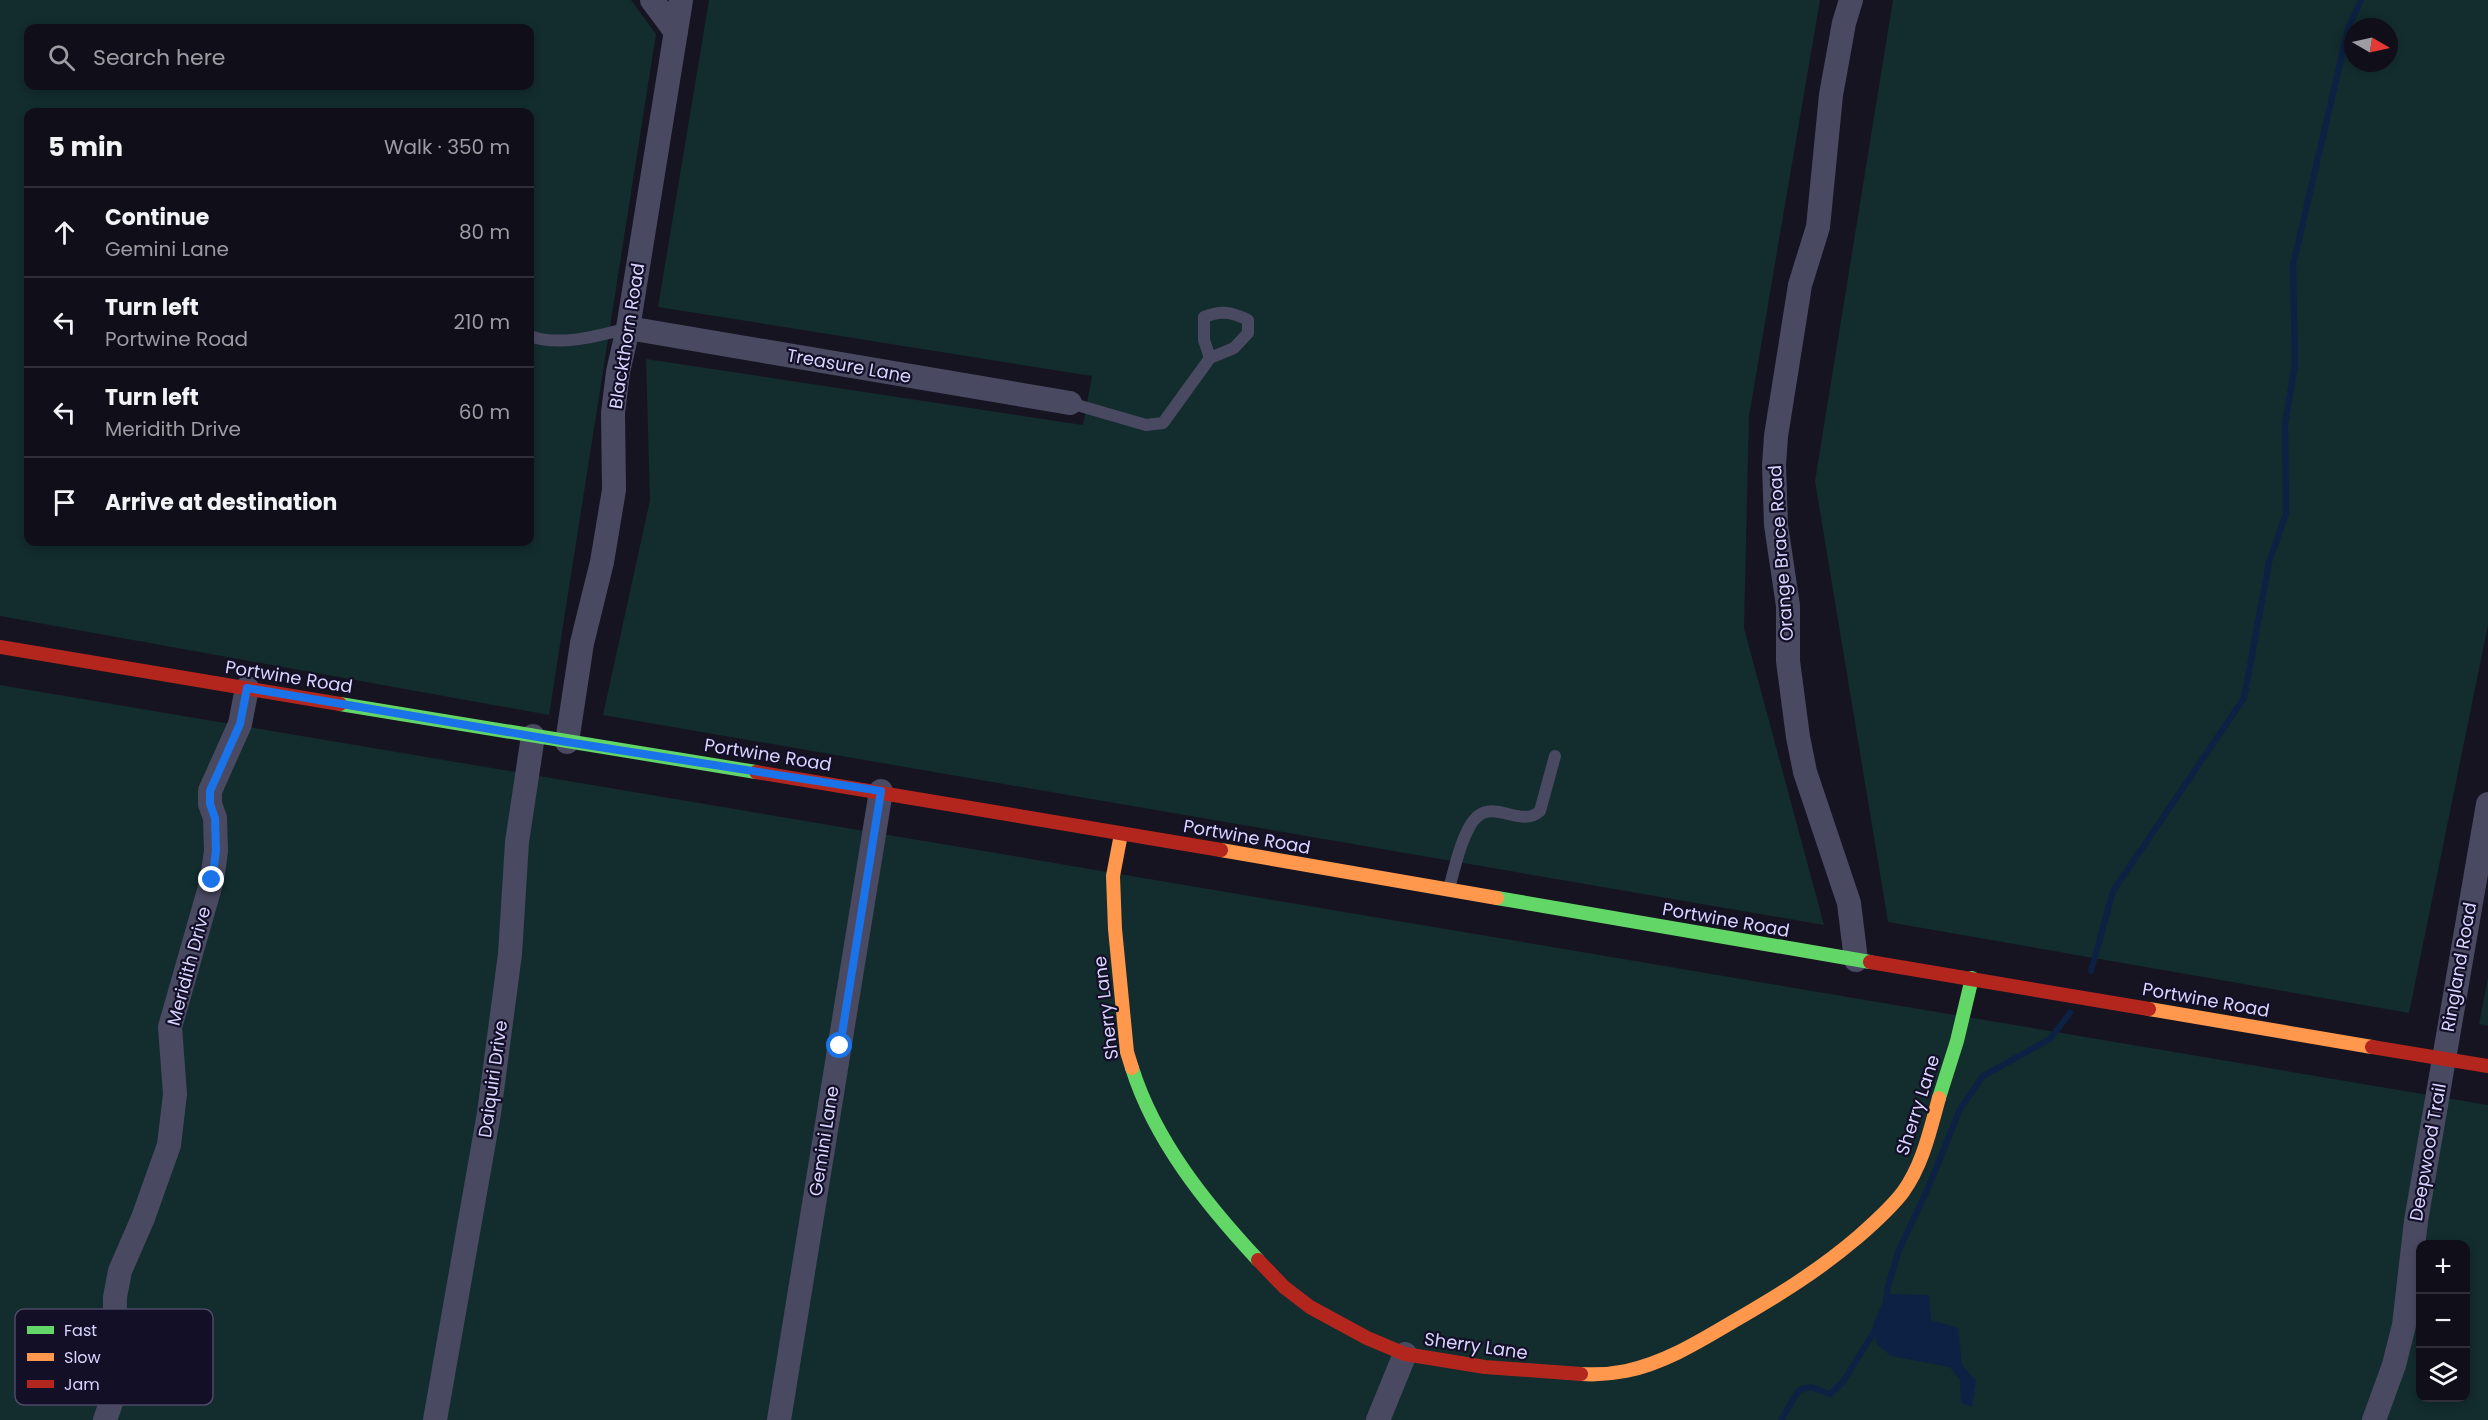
<!DOCTYPE html>
<meta charset="utf-8">
<style>
:root{--surface:#100f19;--page:#1e1d26;--text:#f1f3f6;--muted:#9c9ca2;--line:#302f38}
body{margin:0;font-family:Poppins,sans-serif;background:var(--page);color:var(--text)}
.controls{position:absolute;right:18px;bottom:18px;display:grid;overflow:hidden;border-radius:12px;box-shadow:0 3px 9px #0003}
.controls button{width:54px;height:54px;display:grid;place-items:center;padding:0;border:0;border-bottom:2px solid var(--line);background:var(--surface);color:var(--text);font:30px sans-serif}
.compass{position:absolute;left:2344px;top:18px;width:54px;height:54px;border-radius:50%;background:var(--surface);box-shadow:0 3px 9px #0003;rotate:99deg}
.stop{position:absolute;width:18px;height:18px;margin:-14px;border:4px solid #1a73e8;border-radius:50%;background:#fff}
.stop.end{background:#1a73e8;border-color:#fff;box-shadow:0 2px 6px #0008}
.list{margin:0;padding:0;list-style:none}
h2{display:flex;justify-content:space-between;align-items:center;height:78px;margin:0;padding:0 24px;font-size:26px}
h2 small{font-size:20px;font-weight:400;color:var(--muted)}
.list li{display:grid;grid-template-columns:39px 1fr auto;gap:18px;align-items:center;box-sizing:border-box;height:90px;padding:0 24px;border-top:2px solid var(--line)}
.list b{display:block;font-size:22px;white-space:nowrap}
.list p{margin:0;font-size:20px;white-space:nowrap;color:var(--muted)}
.list em{font-size:20px;font-style:normal;color:var(--muted)}
.icon{flex:none;width:33px;height:33px;fill:none;stroke:currentColor;stroke-width:2;stroke-linecap:round;stroke-linejoin:round}
.map{position:relative;flex:none;width:2488px;height:1420px;overflow:hidden}
.search{position:absolute;background:var(--surface);box-shadow:0 3px 9px #0003;left:24px;top:24px;width:510px;height:66px;display:flex;align-items:center;gap:15px;box-sizing:border-box;padding:0 21px;border-radius:12px;color:var(--muted);font-size:22px}
.panel{position:absolute;background:var(--surface);box-shadow:0 3px 9px #0003;left:24px;top:108px;width:510px;height:438px;border-radius:12px}
.map>svg:first-child{display:block}
.green{fill:#132c2d;fill-rule:evenodd}
.water{fill:#0d2144}
.lines{fill:none;stroke-linecap:round;stroke-linejoin:round}
.stream{stroke:#0d2144;stroke-width:6}
.lane{stroke:#4a4962;stroke-width:12}
.street{stroke:#4a4962;stroke-width:24}
.fast{stroke:#63d668;stroke-width:14}
.slow{stroke:#ff974d;stroke-width:14}
.jam{stroke:#b3261e;stroke-width:14}
.route{stroke:#1a73e8;stroke-width:8}
.labels{text-anchor:middle;stroke-width:4.5;stroke-linejoin:round;paint-order:stroke}
.street-label{font-size:18px;fill:#d9d4ff;stroke:#130f26}
.key{fill:#130f26;stroke:#4e4a67;stroke-width:1.5}
.key-label{font-size:16px;fill:#d9d4ff}
</style>
<div class="map">
<svg width="2488" height="1420" viewBox="0 0 2488 1420">
<rect width="100%" height="100%" fill="#161421"/>
<!-- green -->
<path class="green" d="M 0,0 L 631,0 L 656,34 L 549,715 L 0,616 ZM 28,28 L 530,28 L 530,86 L 28,86 ZM 28,112 L 530,112 L 530,542 L 28,542 Z
M 709,0 L 1820,0 L 1749,416 L 1744,628 L 1824,925 L 603,715 L 650,500 L 646,359 L 1083,425 L 1092,376 L 658,307 Z
M 1893,0 L 2488,0 L 2488,625 L 2409,1013 L 1888,922 L 1815,481 ZM 2353,27 L 2389,27 L 2389,63 L 2353,63 Z
M 0,685 L 2488,1105 L 2488,1420 L 0,1420 ZM 2420,1244 L 2466,1244 L 2466,1398 L 2420,1398 Z
M 2488,977 L 2488,1026 L 2479,1024 Z"/>
<!-- water -->
<path class="water" d="M 1887,1294 L 1929,1295 L 1931,1320 L 1958,1328 L 1962,1365 L 1976,1381 L 1972,1407 L 1961,1403 L 1960,1380 L 1950,1367 L 1891,1356 L 1877,1344 L 1873,1324 Z"/>
<g class="lines">
<!-- stream -->
<path class="stream" d="M 2091,971 L 2113,891 L 2244,698 L 2269,562 L 2286,514 L 2285,424 L 2295,364 L 2293,265 L 2348,29 L 2361,0
M 1886,1302 L 1888,1286 L 1899,1250 L 1929,1186 L 1960,1109 L 1983,1076 L 2050,1039 L 2070,1013
M 1781,1420 L 1799,1390 L 1810,1387 L 1830,1394 L 1842,1383 L 1878,1326"/>
<!-- lane -->
<path class="lane" d="M 530,336 C 559,347 598,336 628,328
M 1070,403 L 1146,425 L 1163,423 L 1210,358 L 1234,348 L 1248,333 L 1248,320 C 1232,312 1221,310 1204,317 L 1204,340 L 1210,358
M 1449,889 C 1454,870 1463,828 1478,816 C 1496,801 1522,828 1540,811 L 1555,756"/>
<!-- street -->
<path class="street" d="M 652,0 L 676,32
M 1851,0 L 1844,23 L 1831,95 L 1818,227 L 1800,285 L 1776,436 L 1774,465 L 1776,525 L 1788,606 L 1788,661 L 1798,737 L 1805,772 L 1849,903 L 1856,960
M 628,328 L 1070,403
M 567,742 L 582,643 L 602,562 L 614,490 L 613,413 L 618,372 L 628,328 L 681,0
M 105,1420 L 114,1394 L 115,1297 L 120,1271 L 143,1218 L 169,1145 L 175,1094 L 170,1027 L 212,880 L 216,851 L 215,818 L 210,804 L 210,791 L 240,724 L 247,688
M 435,1420 L 489,1113 L 510,954 L 517,842 L 533,736
M 779,1420 L 881,791
M 1378,1420 L 1405,1354
M 2374,1420 L 2394,1365 L 2404,1325 L 2416,1221 L 2488,804"/>
<!-- fast -->
<path class="fast" d="M 340,704 L 756,772
M 1497,898 L 1870,962
M 1132,1068 C 1155,1141 1206,1204 1258,1260
M 1939,1098 L 1957,1041 L 1972,978"/>
<!-- slow -->
<path class="slow" d="M 1121,834 L 1113,876 L 1115,929 L 1127,1052 L 1132,1068
M 1221,850 L 1497,898
M 2149,1009 L 2372,1047
M 1581,1374 C 1596,1375 1611,1374 1626,1371 C 1665,1363 1700,1341 1734,1321 C 1779,1295 1818,1271 1858,1237 C 1874,1223 1891,1208 1903,1192 C 1923,1164 1930,1130 1939,1098"/>
<!-- jam -->
<path class="jam" d="M 0,647 L 340,704
M 756,772 L 1221,850
M 1870,962 L 2149,1009
M 2372,1047 L 2488,1066
M 1258,1260 L 1284,1287 L 1310,1307 L 1367,1338 L 1405,1354 L 1485,1367 L 1581,1374"/>
</g>
<g class="lines">
<!-- route -->
<path class="route" d="M 212,880 L 216,851 L 215,818 L 210,804 L 210,791 L 240,724 L 247,688 L 567,742 L 881,791 L 840,1046"/>
</g>
<g class="labels">
<!-- street labels -->
<g class="street-label">
<text transform="translate(627 336) rotate(-81)" y="6">Blackthorn Road</text>
<text transform="translate(849 366) rotate(10)" y="6">Treasure Lane</text>
<text transform="translate(1781 553) rotate(-94)" y="6">Orange Brace Road</text>
<text transform="translate(289 677) rotate(9)" y="6">Portwine Road</text>
<text transform="translate(768 755) rotate(9)" y="6">Portwine Road</text>
<text transform="translate(1247 837) rotate(10)" y="6">Portwine Road</text>
<text transform="translate(1726 920) rotate(10)" y="6">Portwine Road</text>
<text transform="translate(189 966) rotate(-75)" y="6">Meridith Drive</text>
<text transform="translate(2459 967) rotate(-80)" y="6">Ringland Road</text>
<text transform="translate(2206 1000) rotate(10)" y="6">Portwine Road</text>
<text transform="translate(1106 1008) rotate(-97)" y="6">Sherry Lane</text>
<text transform="translate(493 1079) rotate(-82)" y="6">Daiquiri Drive</text>
<text transform="translate(1918 1105) rotate(-72)" y="6">Sherry Lane</text>
<text transform="translate(824 1141) rotate(-81)" y="6">Gemini Lane</text>
<text transform="translate(2428 1152) rotate(-80)" y="6">Deepwood Trail</text>
<text transform="translate(1476 1346) rotate(8)" y="6">Sherry Lane</text>
</g>
</g>
<!-- legend -->
<rect x="15" y="1309" width="198" height="96" rx="9" class="key"/>
<rect x="27" y="1326" width="27" height="8" fill="#63d668"/>
<rect x="27" y="1353" width="27" height="8" fill="#ff974d"/>
<rect x="27" y="1380" width="27" height="8" fill="#b3261e"/>
<g class="key-label">
<text x="64" y="1336">Fast</text>
<text x="64" y="1363">Slow</text>
<text x="64" y="1390">Jam</text>
</g>
</svg>
<div class="controls">
<button>+</button>
<button>−</button>
<button><svg class="icon" aria-label="layers" viewBox="0 0 24 24"><path d="M12 4l9 5-9 5-9-5zM3 14l9 5 9-5"/></svg></button>
</div>
<svg class="compass" viewBox="-18 -18 36 36"><path d="M0-13l5 13h-10z" fill="#e53935"/><path d="M0 13l5-13h-10z" fill="#9c9ca2"/></svg>
<div class="stop" style="left:840px;top:1046px"></div>
<div class="stop end" style="left:212px;top:880px"></div>
<div class="search"><svg class="icon" aria-label="search" viewBox="0 0 24 24"><circle cx="10" cy="10" r="6"/><path d="M15 15l6 6"/></svg>Search here</div>
<section class="panel">
<h2>5 min<small>Walk · 350 m</small></h2>
<ul class="list">
<li><svg class="icon" aria-label="ahead" viewBox="0 0 24 24"><path d="M12 20V5M6 11l6-6 6 6"/></svg><div><b>Continue</b><p>Gemini Lane</p></div><em>80 m</em></li>
<li><svg class="icon" aria-label="left" viewBox="0 0 24 24"><path d="M17 20v-9H6M10 6l-5 5 5 5"/></svg><div><b>Turn left</b><p>Portwine Road</p></div><em>210 m</em></li>
<li><svg class="icon" aria-label="left" viewBox="0 0 24 24"><path d="M17 20v-9H6M10 6l-5 5 5 5"/></svg><div><b>Turn left</b><p>Meridith Drive</p></div><em>60 m</em></li>
<li><svg class="icon" aria-label="arrive" viewBox="0 0 24 24"><path d="M6 21V4h12l-3 4 3 4H6"/></svg><div><b>Arrive at destination</b></div></li>
</ul>
</section>
</div>
